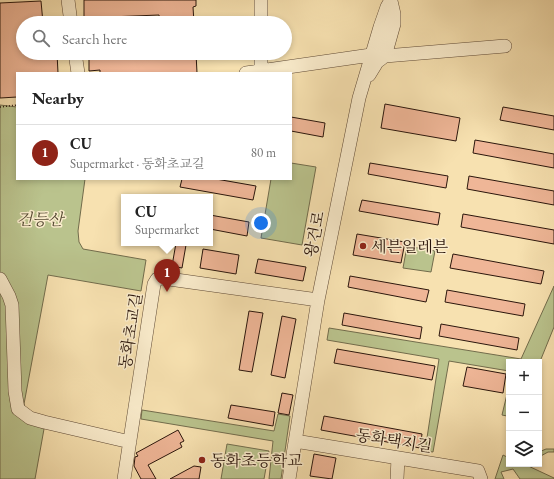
<!DOCTYPE html>
<meta charset="utf-8">
<style>
:root{--surface:#fff;--page:#f2f2f2;--text:#222;--muted:#767676;--line:#e0e0e0;--accent:#8f2418}
body{margin:0;font-family:"EB Garamond","Noto Serif KR",serif;background:var(--page);color:var(--text)}
.controls{position:absolute;right:12px;bottom:12px;display:grid;overflow:hidden;border-radius:0px;box-shadow:0 2px 6px #0003}
.controls button{width:36px;height:36px;display:grid;place-items:center;padding:0;border:0;border-bottom:1px solid var(--line);background:var(--surface);color:var(--text);font:20px sans-serif}
.you{position:absolute;left:261px;top:223px;width:14px;height:14px;margin:-10px;border:3px solid #fff;border-radius:50%;background:#1a73e8;box-shadow:0 0 0 6px #1a73e833}
.badge{display:grid;place-items:center;width:26px;height:26px;border-radius:50%;background:var(--accent);color:#fff;font-size:13px;font-weight:700}
.pin{position:absolute;translate:-50% -33px;filter:drop-shadow(0 1px 2px #0008)}
.pin::after{content:'';position:absolute;top:21px;width:14px;height:12px;background:inherit;clip-path:polygon(0 0,100% 0,50% 100%)}
.popup{position:absolute;left:121px;top:194px;width:92px;height:52px;box-sizing:border-box;display:grid;place-content:center;border-radius:0px;background:var(--surface);filter:drop-shadow(0 1px 3px #0005);font-size:13px;white-space:nowrap;color:var(--muted)}
.popup b{font-size:15px;color:var(--text)}
.popup::after{content:'';position:absolute;left:50%;top:100%;margin-left:-8px;border:8px solid transparent;border-top-color:var(--surface)}
.list{margin:0;padding:0;list-style:none}
h2{display:flex;justify-content:space-between;align-items:center;height:52px;margin:0;padding:0 16px;font-size:17px}
h2 small{font-size:13px;font-weight:400;color:var(--muted)}
.list li{display:grid;grid-template-columns:26px 1fr auto;gap:12px;align-items:center;box-sizing:border-box;height:56px;padding:0 16px;border-top:1px solid var(--line)}
.list b{display:block;font-size:15px;white-space:nowrap}
.list p{margin:0;font-size:13px;white-space:nowrap;color:var(--muted)}
.list em{font-size:13px;font-style:normal;color:var(--muted)}
.icon{flex:none;width:22px;height:22px;fill:none;stroke:currentColor;stroke-width:2;stroke-linecap:round;stroke-linejoin:round}
.map{position:relative;flex:none;width:554px;height:479px;overflow:hidden}
.search{position:absolute;background:var(--surface);box-shadow:0 2px 6px #0003;left:16px;top:16px;width:276px;height:44px;display:flex;align-items:center;gap:10px;box-sizing:border-box;padding:0 14px;border-radius:22px;color:var(--muted);font-size:15px}
.panel{position:absolute;background:var(--surface);box-shadow:0 2px 6px #0003;left:16px;top:72px;width:276px;height:108px;border-radius:0px}
.map>svg:first-child{display:block}
.green{fill:#bac38d;stroke:#726c4c}
.building{fill:#efb697;stroke:#2b160c}
.lines{fill:none;stroke-linecap:round;stroke-linejoin:round}
.minor-casing{stroke:#5e4935;stroke-width:14}
.path{stroke:#2b160c;stroke-width:1.5;stroke-dasharray:1 2;stroke-linecap:butt}
.minor{stroke:#faeccc;stroke-width:13}
.poi-dot{fill:#8f2418;stroke:#faeccc;stroke-width:1.5}
.labels{text-anchor:middle;stroke-width:3;stroke-linejoin:round;paint-order:stroke}
.park-label{font-size:16px;font-style:italic;fill:#564a33;stroke:#faeccc}
.street-label{font-size:16px;fill:#2b160c;stroke:#faeccc}
.poi-label{font-size:16px;fill:#2b160c;stroke:#faeccc;text-anchor:start}
</style>
<div class="map">
<svg width="554" height="479" viewBox="0 0 554 479">
<rect width="100%" height="100%" fill="#f7e1b0"/>
<filter id="stains"><feTurbulence type="fractalNoise" baseFrequency=".005" numOctaves="4"/><feColorMatrix values="0 0 0 0 .2 0 0 0 0 .09 0 0 0 0 .02 0 0 0 .5 -.17"/></filter>
<radialGradient id="worn" r=".72"><stop offset=".6" stop-color="#630" stop-opacity="0"/><stop offset="1" stop-color="#630" stop-opacity=".3"/></radialGradient>
<!-- green -->
<path class="green" d="M 0,105 L 17,107 L 17,179 L 85,179 L 78,231 L 79,242 L 83,249 L 146,260 L 141,291 L 48,275 L 24,404 L 27,413 L 21,407 L 19,372 L 0,274 Z
M 291,163 L 316,167 L 302,245 L 261,238 L 271,179 L 291,179 Z
M 407,246 L 435,251 L 431,272 L 403,268 Z
M 554,286 L 554,327 L 539,364 L 539,362 L 509,362 L 509,371 L 449,361 L 433,452 L 425,451 L 439,359 L 327,340 L 329,328 L 521,359 Z
M 0,287 L 7,303 L 12,392 L 38,426 L 44,429 L 35,479 L 0,479 Z
M 509,386 L 509,419 L 507,416 L 502,415 Z
M 142,410 L 274,431 L 278,414 L 290,416 L 281,479 L 269,479 L 273,441 L 141,419 Z
M 227,444 L 269,451 L 264,479 L 221,479 Z
M 546,449 L 554,449 L 554,452 L 548,452 L 539,457 L 539,452 Z
M 503,455 L 509,458 L 509,464 L 524,464 L 554,478 L 554,479 L 520,479 L 513,469 L 501,472 L 504,479 L 495,479 Z"/>
<!-- building -->
<path class="building" d="M 84,0 L 196,0 L 196,6 L 193,7 L 194,23 L 160,23 L 159,15 L 84,18 Z
M 41,1 L 43,23 L 23,23 L 23,53 L 57,53 L 58,73 L 17,73 L 17,97 L 0,98 L 0,3 Z
M 89,53 L 196,53 L 197,73 L 100,73 L 100,70 L 89,71 Z
M 385,104 L 460,118 L 456,141 L 381,128 Z
M 503,107 L 554,116 L 554,130 L 500,120 Z
M 291,117 L 325,123 L 323,137 L 291,131 Z
M 475,140 L 554,154 L 554,168 L 473,153 Z
M 370,163 L 448,176 L 446,188 L 368,174 Z
M 469,176 L 554,191 L 554,205 L 467,189 Z
M 182,179 L 216,179 L 256,186 L 253,200 L 180,187 Z
M 362,200 L 440,213 L 438,225 L 359,211 Z
M 463,214 L 554,230 L 554,244 L 461,227 Z
M 210,215 L 249,222 L 247,236 L 210,229 Z
M 357,234 L 405,242 L 401,263 L 353,255 Z
M 176,243 L 186,245 L 182,268 L 172,266 Z
M 203,249 L 239,255 L 236,274 L 200,268 Z
M 453,254 L 544,271 L 541,284 L 450,268 Z
M 258,259 L 306,267 L 303,281 L 255,273 Z
M 350,276 L 429,290 L 426,302 L 348,287 Z
M 447,290 L 525,304 L 523,316 L 445,302 Z
M 249,311 L 263,313 L 252,372 L 239,370 Z
M 344,313 L 422,327 L 420,339 L 342,325 Z
M 282,316 L 296,319 L 285,378 L 271,375 Z
M 441,324 L 519,338 L 517,350 L 439,336 Z
M 337,349 L 435,366 L 432,380 L 334,363 Z
M 467,367 L 506,374 L 503,393 L 463,386 Z
M 282,393 L 293,395 L 289,415 L 278,413 Z
M 231,405 L 275,412 L 273,426 L 228,418 Z
M 324,416 L 422,434 L 420,448 L 321,430 Z
M 178,430 L 184,441 L 180,443 L 182,447 L 148,465 L 156,479 L 141,479 L 134,466 L 135,457 L 138,456 L 136,453 Z
M 314,454 L 336,458 L 332,479 L 310,476 Z
M 194,466 L 201,467 L 199,479 L 170,479 Z"/>
<g class="lines">
<defs>
<path id="minor" d="M 68,0 L 71,23
M 261,23 L 261,0
M 75,53 L 78,73
M 385,56 L 394,24 L 394,14 L 391,1
M 261,71 L 261,53
M 246,73 L 371,55
M 369,75 L 377,62 L 385,56 L 505,46
M 0,279 L 9,296 L 12,305 L 15,391 L 18,409 L 30,418 L 44,422 L 130,442
M 295,441 L 478,471 L 481,479
M 124,479 L 154,284 L 157,279 L 162,278 L 318,300
M 289,479 L 318,300 L 359,98 L 380,27 L 387,7 L 391,0
M 397,479 L 398,458"/>
</defs>
<!-- minor casing -->
<use href="#minor" class="minor-casing"/>
<!-- path -->
<path class="path" d="M 0,107 L 17,105"/>
<!-- minor -->
<use href="#minor" class="minor"/>
</g>
<!-- markers -->
<g class="poi-dot">
<circle cx="363" cy="246" r="4"/>
<circle cx="202" cy="460" r="4"/>
</g>
<g class="labels">
<!-- park labels -->
<g class="park-label">
<text x="40" y="225">건등산</text>
</g>
<!-- street labels -->
<g class="street-label">
<text transform="translate(314 234) rotate(-79)" y="6">왕건로</text>
<text transform="translate(130 331) rotate(-81)" y="6">동화초교길</text>
<text transform="translate(394 440) rotate(9)" y="6">동화택지길</text>
</g>
<!-- poi labels -->
<g class="poi-label">
<text x="371" y="252">세븐일레븐</text>
<text x="210" y="466">동화초등학교</text>
</g>
</g>
<rect width="100%" height="100%" filter="url(#stains)"/>
<rect width="100%" height="100%" fill="url(#worn)"/>
</svg>
<div class="controls">
<button>+</button>
<button>−</button>
<button><svg class="icon" aria-label="layers" viewBox="0 0 24 24"><path d="M12 4l9 5-9 5-9-5zM3 14l9 5 9-5"/></svg></button>
</div>
<div class="you"></div>
<div class="pin badge" style="left:167px;top:292px">1</div>
<div class="popup"><b>CU</b>Supermarket</div>
<div class="search"><svg class="icon" aria-label="search" viewBox="0 0 24 24"><circle cx="10" cy="10" r="6"/><path d="M15 15l6 6"/></svg>Search here</div>
<section class="panel">
<h2>Nearby<small></small></h2>
<ul class="list">
<li><span class="badge">1</span><div><b>CU</b><p>Supermarket · 동화초교길</p></div><em>80 m</em></li>
</ul>
</section>
</div>
